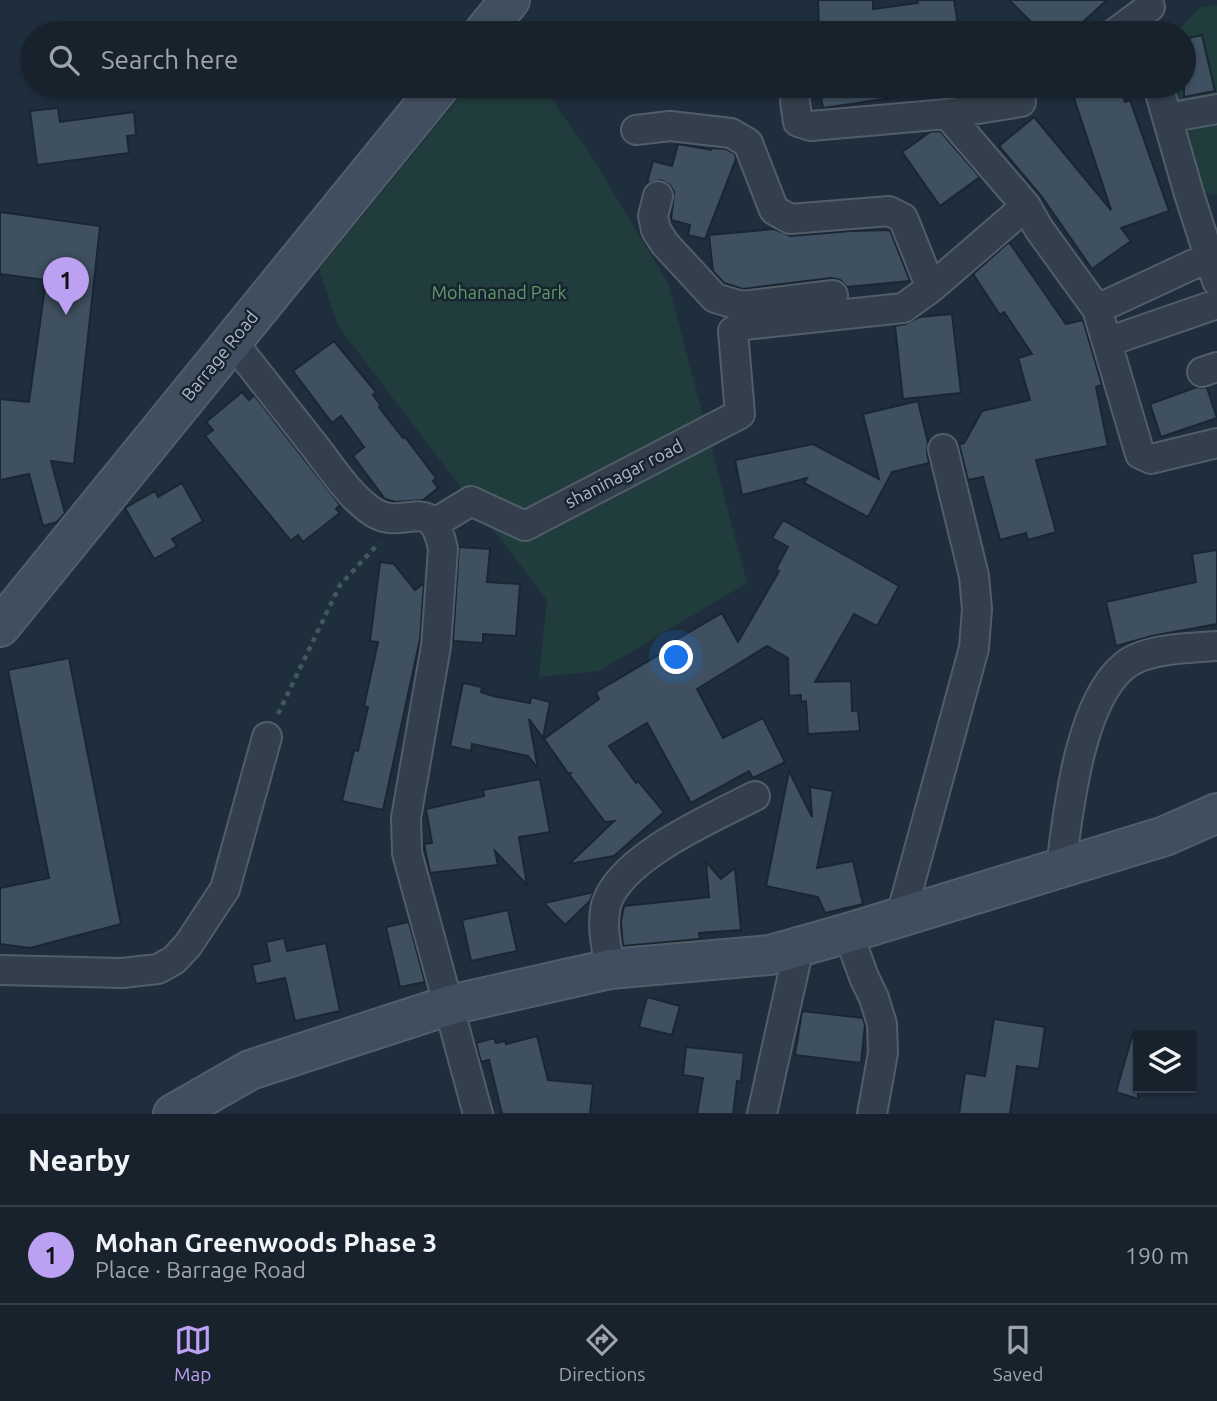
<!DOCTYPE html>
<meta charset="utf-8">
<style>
:root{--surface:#17222d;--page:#202a35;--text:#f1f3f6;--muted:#9ea4aa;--line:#363f49;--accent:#bca0f2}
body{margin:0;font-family:Ubuntu,sans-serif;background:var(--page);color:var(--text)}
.controls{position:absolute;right:21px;bottom:21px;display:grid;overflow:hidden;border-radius:0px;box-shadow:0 2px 5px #0004}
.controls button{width:63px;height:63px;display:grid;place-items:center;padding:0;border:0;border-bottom:2px solid var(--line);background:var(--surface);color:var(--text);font:35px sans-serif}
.you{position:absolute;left:677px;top:658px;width:24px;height:24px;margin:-18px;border:5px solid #fff;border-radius:50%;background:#1a73e8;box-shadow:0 0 0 10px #1a73e833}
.badge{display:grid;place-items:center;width:46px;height:46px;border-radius:50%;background:var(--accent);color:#111;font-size:23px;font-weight:700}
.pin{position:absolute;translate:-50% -58px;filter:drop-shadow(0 2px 4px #0008)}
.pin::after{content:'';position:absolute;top:37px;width:24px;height:21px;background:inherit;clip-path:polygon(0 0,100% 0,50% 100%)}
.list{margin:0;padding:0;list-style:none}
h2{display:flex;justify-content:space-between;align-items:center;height:91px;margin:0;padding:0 28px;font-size:30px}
h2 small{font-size:23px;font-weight:400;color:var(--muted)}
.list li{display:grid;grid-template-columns:46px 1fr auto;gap:21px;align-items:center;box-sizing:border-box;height:98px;padding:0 28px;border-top:2px solid var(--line)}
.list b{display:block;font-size:26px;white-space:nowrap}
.list p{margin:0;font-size:23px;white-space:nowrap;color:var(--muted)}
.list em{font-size:23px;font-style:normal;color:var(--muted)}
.icon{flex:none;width:38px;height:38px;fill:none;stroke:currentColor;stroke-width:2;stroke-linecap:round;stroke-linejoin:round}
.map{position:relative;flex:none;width:1217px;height:1114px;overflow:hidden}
.search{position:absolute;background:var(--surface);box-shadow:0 2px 5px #0004;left:21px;right:21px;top:21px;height:77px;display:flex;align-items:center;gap:18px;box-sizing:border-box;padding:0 24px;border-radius:38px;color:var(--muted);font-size:26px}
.sheet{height:189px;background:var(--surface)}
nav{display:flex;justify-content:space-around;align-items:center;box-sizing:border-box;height:98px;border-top:2px solid var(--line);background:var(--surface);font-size:19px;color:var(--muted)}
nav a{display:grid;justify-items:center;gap:4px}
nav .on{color:var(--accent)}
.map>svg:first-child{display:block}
.green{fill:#213c3d}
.building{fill:#3f5060;stroke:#1a2632;stroke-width:2}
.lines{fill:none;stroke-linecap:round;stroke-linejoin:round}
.street-casing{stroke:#515d69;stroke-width:32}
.secondary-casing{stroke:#515d69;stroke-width:42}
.path{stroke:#3f595a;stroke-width:4.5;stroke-dasharray:5 5;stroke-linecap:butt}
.street{stroke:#333f4c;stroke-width:28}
.secondary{stroke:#404f5f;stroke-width:38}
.labels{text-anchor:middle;stroke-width:5;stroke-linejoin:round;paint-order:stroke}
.park-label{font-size:18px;fill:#629b6b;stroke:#182430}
.street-label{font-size:18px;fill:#aebac8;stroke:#182430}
</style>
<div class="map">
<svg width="1217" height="1114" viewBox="0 0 1217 1114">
<rect width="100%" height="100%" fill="#1f2e3c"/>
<!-- green -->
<path class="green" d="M 1217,5 L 1217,195 L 1193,190 L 1172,86 L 1184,86 L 1184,33 L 1176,33 L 1199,8 Z
M 469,86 L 542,86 L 588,151 L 668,283 L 747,583 L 599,671 L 539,677 L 547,600 L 338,326 L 319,269 Z"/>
<!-- building -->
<path class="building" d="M 818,0 L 873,0 L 873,9 L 918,3 L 917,0 L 954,0 L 959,31 L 942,33 L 819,33 Z
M 1009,0 L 1107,0 L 1071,33 L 1042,33 Z
M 1202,35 L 1215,91 L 1184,97 L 1184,39 Z
M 819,86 L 904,86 L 905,96 L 823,108 Z
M 1070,86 L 1120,86 L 1125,102 L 1130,100 L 1169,211 L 1121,228 L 1131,241 L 1092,269 L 1042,197 L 999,146 L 1034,117 L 1111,210 Z
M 58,108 L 60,122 L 134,112 L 136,135 L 127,136 L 129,153 L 37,165 L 30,111 Z
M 940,131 L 980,177 L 940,206 L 902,152 L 930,132 Z
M 678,144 L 711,150 L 712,148 L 726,149 L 735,154 L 736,159 L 705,239 L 688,235 L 690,225 L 671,220 L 674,192 L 670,185 L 661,180 L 647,183 L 653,161 L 672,166 Z
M 0,212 L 100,226 L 74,464 L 51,461 L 65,513 L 57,522 L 43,526 L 29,474 L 0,480 L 0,399 L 29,402 L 46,280 L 0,274 Z
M 774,229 L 791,236 L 851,231 L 890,230 L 910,281 L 847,287 L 840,280 L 831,278 L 743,289 L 724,283 L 713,271 L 709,235 Z
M 1009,242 L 1066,324 L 1083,320 L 1102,385 L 1096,387 L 1108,446 L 1036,460 L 1056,532 L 1028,540 L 1026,533 L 1000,540 L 983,477 L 968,480 L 959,444 L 964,443 L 982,411 L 1030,400 L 1018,358 L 1032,354 L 1004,312 L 1000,315 L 973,274 Z
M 952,314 L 961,393 L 903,399 L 895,326 L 905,324 L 919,317 Z
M 334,341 L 376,392 L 373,395 L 381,406 L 379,407 L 403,438 L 405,437 L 436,478 L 433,481 L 438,488 L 423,500 L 396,502 L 385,499 L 353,456 L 364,447 L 341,416 L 332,423 L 293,371 Z
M 1197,387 L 1207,388 L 1217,418 L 1161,437 L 1150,404 Z
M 242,392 L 249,400 L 254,395 L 340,505 L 336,509 L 340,513 L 303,542 L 298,535 L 291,541 L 205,436 L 213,430 L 206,422 Z
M 918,401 L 928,443 L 927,452 L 929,463 L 892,472 L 868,517 L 804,483 L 807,478 L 742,495 L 735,460 L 813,444 L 879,479 L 863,414 Z
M 182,483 L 203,521 L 172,539 L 177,546 L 154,559 L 125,508 L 155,491 L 158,497 Z
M 783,520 L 899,586 L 877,626 L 854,614 L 815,682 L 851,681 L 852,711 L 858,710 L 860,731 L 808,734 L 806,701 L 801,702 L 801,695 L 789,696 L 788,658 L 767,646 L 697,689 L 723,738 L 763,718 L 785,762 L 753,778 L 749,771 L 691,803 L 647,723 L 609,746 L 636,783 L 638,781 L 664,812 L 614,856 L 569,864 L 614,821 L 605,822 L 569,774 L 572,773 L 568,773 L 544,739 L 599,699 L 596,692 L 667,650 L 664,647 L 722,613 L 738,642 L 779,571 L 776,569 L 788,547 L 772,538 Z
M 459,547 L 490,549 L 487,582 L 520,584 L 516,636 L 483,634 L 483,643 L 453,641 Z
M 1217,550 L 1217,624 L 1152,636 L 1116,646 L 1106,602 L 1196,582 L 1192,554 Z
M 380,562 L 394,564 L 415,590 L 424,583 L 420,639 L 383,810 L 342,801 L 354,750 L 358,751 L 368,707 L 364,706 L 378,642 L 370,641 Z
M 69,658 L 121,924 L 30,948 L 0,944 L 0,888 L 49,878 L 8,670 Z
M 463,683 L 482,687 L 481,692 L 493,696 L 530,703 L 531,697 L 550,702 L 543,738 L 529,719 L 538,769 L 528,756 L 472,744 L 471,751 L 450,746 Z
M 789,771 L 812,817 L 810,787 L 833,791 L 817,868 L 853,861 L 863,904 L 825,913 L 818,897 L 766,886 Z
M 540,779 L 550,832 L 519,837 L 527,885 L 495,851 L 498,865 L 430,873 L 424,844 L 432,843 L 426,809 L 484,796 L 483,790 Z
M 706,862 L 721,879 L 735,868 L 741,930 L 699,933 L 700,939 L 623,946 L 621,921 L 624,906 L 709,897 Z
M 594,892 L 590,901 L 565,925 L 544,903 Z
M 508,910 L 517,951 L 471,961 L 462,920 Z
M 409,922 L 425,982 L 400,987 L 386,927 Z
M 284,938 L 287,951 L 326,943 L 340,1011 L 295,1021 L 285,978 L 256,984 L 252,965 L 270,961 L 266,942 Z
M 647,997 L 680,1006 L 672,1035 L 639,1027 Z
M 802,1011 L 863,1018 L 865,1025 L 861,1063 L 795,1055 Z
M 994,1019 L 1045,1027 L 1039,1069 L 1017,1066 L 1010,1114 L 959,1114 L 965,1073 L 985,1076 Z
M 1133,1033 L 1138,1033 L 1138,1099 L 1116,1092 Z
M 537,1036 L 548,1080 L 593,1084 L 590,1114 L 502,1114 L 489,1060 L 481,1062 L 476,1043 L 494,1038 L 496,1043 L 505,1041 L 506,1044 Z
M 686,1047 L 744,1053 L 741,1082 L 737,1081 L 733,1114 L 697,1114 L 703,1078 L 683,1075 Z"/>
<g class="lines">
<defs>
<path id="street" d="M 1115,33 L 1150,7
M 1158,86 L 1189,194 L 1217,281
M 795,102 L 798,122 L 811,126 L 947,114 L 1021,102
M 947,114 L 1026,206 L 1039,229 L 1097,309 L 1140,454 L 1151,459 L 1217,443
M 1167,118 L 1217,109
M 636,130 L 670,126 L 731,133 L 748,143 L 774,210 L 790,219 L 889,211 L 903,218 L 931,288
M 658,196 L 653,216 L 656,230 L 665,244 L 715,298 L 742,306 L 744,325
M 742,306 L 833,295
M 1097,309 L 1209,257
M 232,341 C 260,377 288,412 316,448 C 333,470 350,497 373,512 C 405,533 431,490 443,549 L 436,646 L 406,818 L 407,853 L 478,1114
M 1107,342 L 1217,304
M 1202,372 L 1217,367
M 435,523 L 471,501 L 525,526 L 740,414 L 733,331 L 744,325 L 903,308 L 931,288 L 1026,206
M 1061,867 C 1068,813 1079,703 1124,666 C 1145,648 1190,648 1217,646
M 901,916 L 974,648 L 977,609 L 974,576 L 943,449
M 848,933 L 864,977 L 874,998 L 882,1024 L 883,1053 L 872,1114
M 610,969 C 607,949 601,926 606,905 C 620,857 714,817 755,796
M 0,970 L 122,973 L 158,969 L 174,960 L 188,945 L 225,889 L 267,737
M 762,1114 L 799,947"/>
<path id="secondary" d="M 483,33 L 510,0
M 0,627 L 440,86
M 173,1114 L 250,1070 L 450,1005 L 610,969 L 770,955 L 848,933 L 1165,836 L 1217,813"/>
</defs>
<!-- street casing -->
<use href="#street" class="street-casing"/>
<!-- secondary casing -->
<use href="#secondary" class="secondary-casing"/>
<!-- path -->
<path class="path" d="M 278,714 L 340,585 L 379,543"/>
<!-- street -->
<use href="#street" class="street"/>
<!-- secondary -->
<use href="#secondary" class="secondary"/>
</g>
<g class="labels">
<!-- park labels -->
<g class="park-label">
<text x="499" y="299">Mohananad Park</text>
</g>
<!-- street labels -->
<g class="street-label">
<text transform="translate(220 356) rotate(-51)" y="6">Barrage Road</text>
<text transform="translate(624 474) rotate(-27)" y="6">shaninagar road</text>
</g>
</g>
</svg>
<div class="controls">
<button><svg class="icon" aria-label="layers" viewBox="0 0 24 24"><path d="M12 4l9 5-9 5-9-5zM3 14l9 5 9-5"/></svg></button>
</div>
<div class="you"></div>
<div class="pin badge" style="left:66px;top:315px">1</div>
<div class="search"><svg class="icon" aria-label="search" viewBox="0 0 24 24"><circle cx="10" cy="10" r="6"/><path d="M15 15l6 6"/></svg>Search here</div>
</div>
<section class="sheet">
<h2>Nearby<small></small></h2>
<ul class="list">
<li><span class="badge">1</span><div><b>Mohan Greenwoods Phase 3</b><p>Place · Barrage Road</p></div><em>190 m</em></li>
</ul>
</section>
<nav>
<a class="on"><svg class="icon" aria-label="map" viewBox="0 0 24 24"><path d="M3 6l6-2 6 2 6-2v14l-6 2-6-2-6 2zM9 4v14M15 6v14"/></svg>Map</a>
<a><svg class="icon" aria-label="directions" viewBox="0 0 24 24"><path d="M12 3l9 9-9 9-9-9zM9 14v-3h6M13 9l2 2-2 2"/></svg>Directions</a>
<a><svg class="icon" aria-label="saved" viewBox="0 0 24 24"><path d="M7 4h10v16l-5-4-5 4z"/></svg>Saved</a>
</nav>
